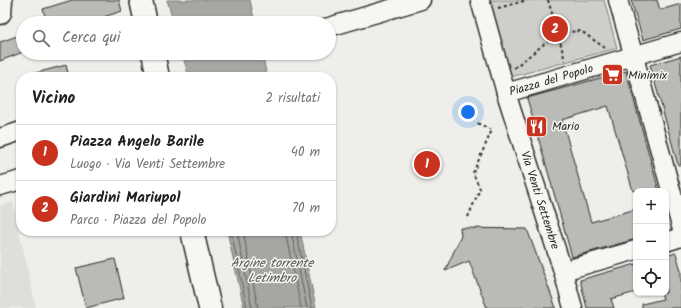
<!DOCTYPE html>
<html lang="it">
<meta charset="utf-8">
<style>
:root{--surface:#fff;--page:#f2f2f2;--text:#202124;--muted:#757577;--line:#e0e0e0;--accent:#c8321e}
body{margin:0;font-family:Kalam,sans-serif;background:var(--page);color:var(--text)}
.controls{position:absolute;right:12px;bottom:12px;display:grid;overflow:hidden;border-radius:8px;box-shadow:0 1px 3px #0004}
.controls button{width:36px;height:36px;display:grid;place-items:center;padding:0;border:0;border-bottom:1px solid var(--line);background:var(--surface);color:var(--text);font:20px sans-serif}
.you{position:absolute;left:468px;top:112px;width:14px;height:14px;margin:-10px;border:3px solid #fff;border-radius:50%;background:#1a73e8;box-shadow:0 0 0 6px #1a73e833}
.badge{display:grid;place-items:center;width:26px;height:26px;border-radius:50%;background:var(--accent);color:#fff;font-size:13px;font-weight:700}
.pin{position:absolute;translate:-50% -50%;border:2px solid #fff;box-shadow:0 1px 4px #0006}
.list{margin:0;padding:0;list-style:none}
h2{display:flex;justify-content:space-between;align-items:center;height:52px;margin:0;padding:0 16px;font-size:17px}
h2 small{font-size:13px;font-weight:400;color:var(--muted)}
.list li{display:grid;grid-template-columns:26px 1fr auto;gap:12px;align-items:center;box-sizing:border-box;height:56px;padding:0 16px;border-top:1px solid var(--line)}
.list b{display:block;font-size:15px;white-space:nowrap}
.list p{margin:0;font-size:13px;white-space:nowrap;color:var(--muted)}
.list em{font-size:13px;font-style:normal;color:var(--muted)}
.icon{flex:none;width:22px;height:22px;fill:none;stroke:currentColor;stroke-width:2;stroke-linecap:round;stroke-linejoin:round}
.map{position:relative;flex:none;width:681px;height:308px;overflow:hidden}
.search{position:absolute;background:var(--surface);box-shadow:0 1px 3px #0004;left:16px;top:16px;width:320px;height:44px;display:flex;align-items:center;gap:10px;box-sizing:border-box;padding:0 14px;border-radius:22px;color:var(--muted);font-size:15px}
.panel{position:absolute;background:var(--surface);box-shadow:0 1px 3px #0004;left:16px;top:72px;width:320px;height:164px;border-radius:16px}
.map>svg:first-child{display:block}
.built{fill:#dededb}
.green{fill:#cececa;stroke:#7c7c7a}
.water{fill:#a6a6a3;stroke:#757573}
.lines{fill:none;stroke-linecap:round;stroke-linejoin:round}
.shore{stroke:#5c5c5b;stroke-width:1}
.building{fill:#babab7;stroke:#2b2b2b}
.minor-casing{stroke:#2b2b2b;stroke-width:21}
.major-casing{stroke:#2b2b2b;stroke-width:25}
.path{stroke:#2b2b2b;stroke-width:2;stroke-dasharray:3 3;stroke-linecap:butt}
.minor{stroke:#f6f6f2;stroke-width:18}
.major{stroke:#f6f6f2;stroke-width:22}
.labels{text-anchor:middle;stroke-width:3;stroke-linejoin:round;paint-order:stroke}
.poi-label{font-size:12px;fill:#2b2b2b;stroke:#f6f6f2;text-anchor:start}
.street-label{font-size:12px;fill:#2b2b2b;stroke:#f6f6f2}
.water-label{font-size:13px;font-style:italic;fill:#565655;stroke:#f6f6f2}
</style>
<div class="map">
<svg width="681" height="308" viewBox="0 0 681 308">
<rect width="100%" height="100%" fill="#eeeeea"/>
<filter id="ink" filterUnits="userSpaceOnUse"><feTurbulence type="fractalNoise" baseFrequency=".025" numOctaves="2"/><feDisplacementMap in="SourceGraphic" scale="8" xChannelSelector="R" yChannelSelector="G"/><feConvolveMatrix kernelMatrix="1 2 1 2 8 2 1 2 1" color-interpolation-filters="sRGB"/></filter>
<g filter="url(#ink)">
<!-- built -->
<path class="built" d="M 13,202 L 36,308 L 0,308 L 0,205 Z"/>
<!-- green -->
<path class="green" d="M 489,0 L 604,0 L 617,48 L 511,77 Z"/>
<!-- water -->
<path class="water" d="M 167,0 L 250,0 L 255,23 L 174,23 Z
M 182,53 L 262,53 L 267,77 L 189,77 Z
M 227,231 L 300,231 L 316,308 L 244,308 Z"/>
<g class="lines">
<!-- shore -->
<path class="shore" d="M 231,231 L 247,308
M 237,231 L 252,308
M 243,231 L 258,308
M 285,231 L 301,308
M 291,231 L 307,308
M 296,231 L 312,308"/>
</g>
<!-- building -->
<path class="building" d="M 72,0 L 119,0 L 122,11 L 85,23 L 47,23 L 43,9 Z
M 631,0 L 657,0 L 660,10 L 681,4 L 681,29 L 643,40 Z
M 23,34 L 23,52 L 0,61 L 0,42 Z
M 681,56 L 681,165 L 678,165 L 650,65 Z
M 66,65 L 69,77 L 32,77 L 32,74 Z
M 626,71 L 659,191 L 633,191 L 608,106 L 562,120 L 591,222 L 636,209 L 636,239 L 572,257 L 527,98 Z
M 460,228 L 527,229 L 556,308 L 487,308 L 469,261 L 445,271 L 461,236 Z
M 676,253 L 681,271 L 681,308 L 642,308 L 642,304 L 663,299 L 661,293 L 666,293 L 666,256 Z
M 115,259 L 124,298 L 86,308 L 76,268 Z
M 636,264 L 636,292 L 611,299 L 614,308 L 587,308 L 580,280 Z"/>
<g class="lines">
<defs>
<g id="minor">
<path id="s1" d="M 480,0 L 506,93 L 563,271 L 573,308"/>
<path d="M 618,0 L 681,226"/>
<path d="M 0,15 L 2,13 L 3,0"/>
<path d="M 329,27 L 421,0"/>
<path id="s2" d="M 506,93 L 681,42"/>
<path d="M 0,138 L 21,131"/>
<path d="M 0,186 L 21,180"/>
<path d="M 666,242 L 681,237"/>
<path d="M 563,271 L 636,250"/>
</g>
<path id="major" d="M 141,0 L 146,23
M 153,53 L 158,77
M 192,231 L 210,308"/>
</defs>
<!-- minor casing -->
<use href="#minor" class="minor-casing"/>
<!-- major casing -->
<use href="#major" class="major-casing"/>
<!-- path -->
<path class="path" d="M 548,0 L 558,33 L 581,31 L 605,48
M 498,8 L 528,0
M 514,68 L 558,33 L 565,61
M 468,217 L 480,189 L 473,173 L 492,130 L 475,122"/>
<!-- minor -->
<use href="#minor" class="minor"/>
<!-- major -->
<use href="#major" class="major"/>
</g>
</g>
<!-- icons -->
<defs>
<symbol id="supermarket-square" viewBox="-11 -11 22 22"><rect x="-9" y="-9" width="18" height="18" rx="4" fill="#c8321e" stroke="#f6f6f2"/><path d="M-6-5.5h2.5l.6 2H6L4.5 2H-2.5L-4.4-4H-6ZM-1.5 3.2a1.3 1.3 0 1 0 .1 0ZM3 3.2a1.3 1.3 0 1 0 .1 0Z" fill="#fff"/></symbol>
<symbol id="restaurant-square" viewBox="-11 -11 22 22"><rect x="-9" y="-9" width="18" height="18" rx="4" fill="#c8321e" stroke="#f6f6f2"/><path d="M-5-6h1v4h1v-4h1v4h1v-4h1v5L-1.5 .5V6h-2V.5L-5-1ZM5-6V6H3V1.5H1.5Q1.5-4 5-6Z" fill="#fff"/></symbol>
</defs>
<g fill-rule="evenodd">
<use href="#supermarket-square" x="600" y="62" width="25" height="25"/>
<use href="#restaurant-square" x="524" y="114" width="25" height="25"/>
</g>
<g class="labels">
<!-- poi labels -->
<g class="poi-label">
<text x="628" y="79">Minimix</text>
<text x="552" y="130">Mario</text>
</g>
<!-- street labels -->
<g class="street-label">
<text dy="4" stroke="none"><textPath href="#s2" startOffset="47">Piazza del Popolo</textPath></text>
<text dy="4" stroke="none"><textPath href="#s1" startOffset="209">Via Venti Settembre</textPath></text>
</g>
<!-- water labels -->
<g class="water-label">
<text x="272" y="267">Argine torrente<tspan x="272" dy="15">Letimbro</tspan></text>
</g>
</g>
</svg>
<div class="controls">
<button>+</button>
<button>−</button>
<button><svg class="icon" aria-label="locate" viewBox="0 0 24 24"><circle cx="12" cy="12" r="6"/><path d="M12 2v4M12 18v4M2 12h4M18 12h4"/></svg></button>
</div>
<div class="you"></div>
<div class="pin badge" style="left:427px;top:164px">1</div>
<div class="pin badge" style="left:555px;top:29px">2</div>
<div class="search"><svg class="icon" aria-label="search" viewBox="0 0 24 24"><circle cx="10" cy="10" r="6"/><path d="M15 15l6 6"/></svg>Cerca qui</div>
<section class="panel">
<h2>Vicino<small>2 risultati</small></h2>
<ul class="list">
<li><span class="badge">1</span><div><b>Piazza Angelo Barile</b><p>Luogo · Via Venti Settembre</p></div><em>40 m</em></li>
<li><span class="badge">2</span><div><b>Giardini Mariupol</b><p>Parco · Piazza del Popolo</p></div><em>70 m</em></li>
</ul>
</section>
</div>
